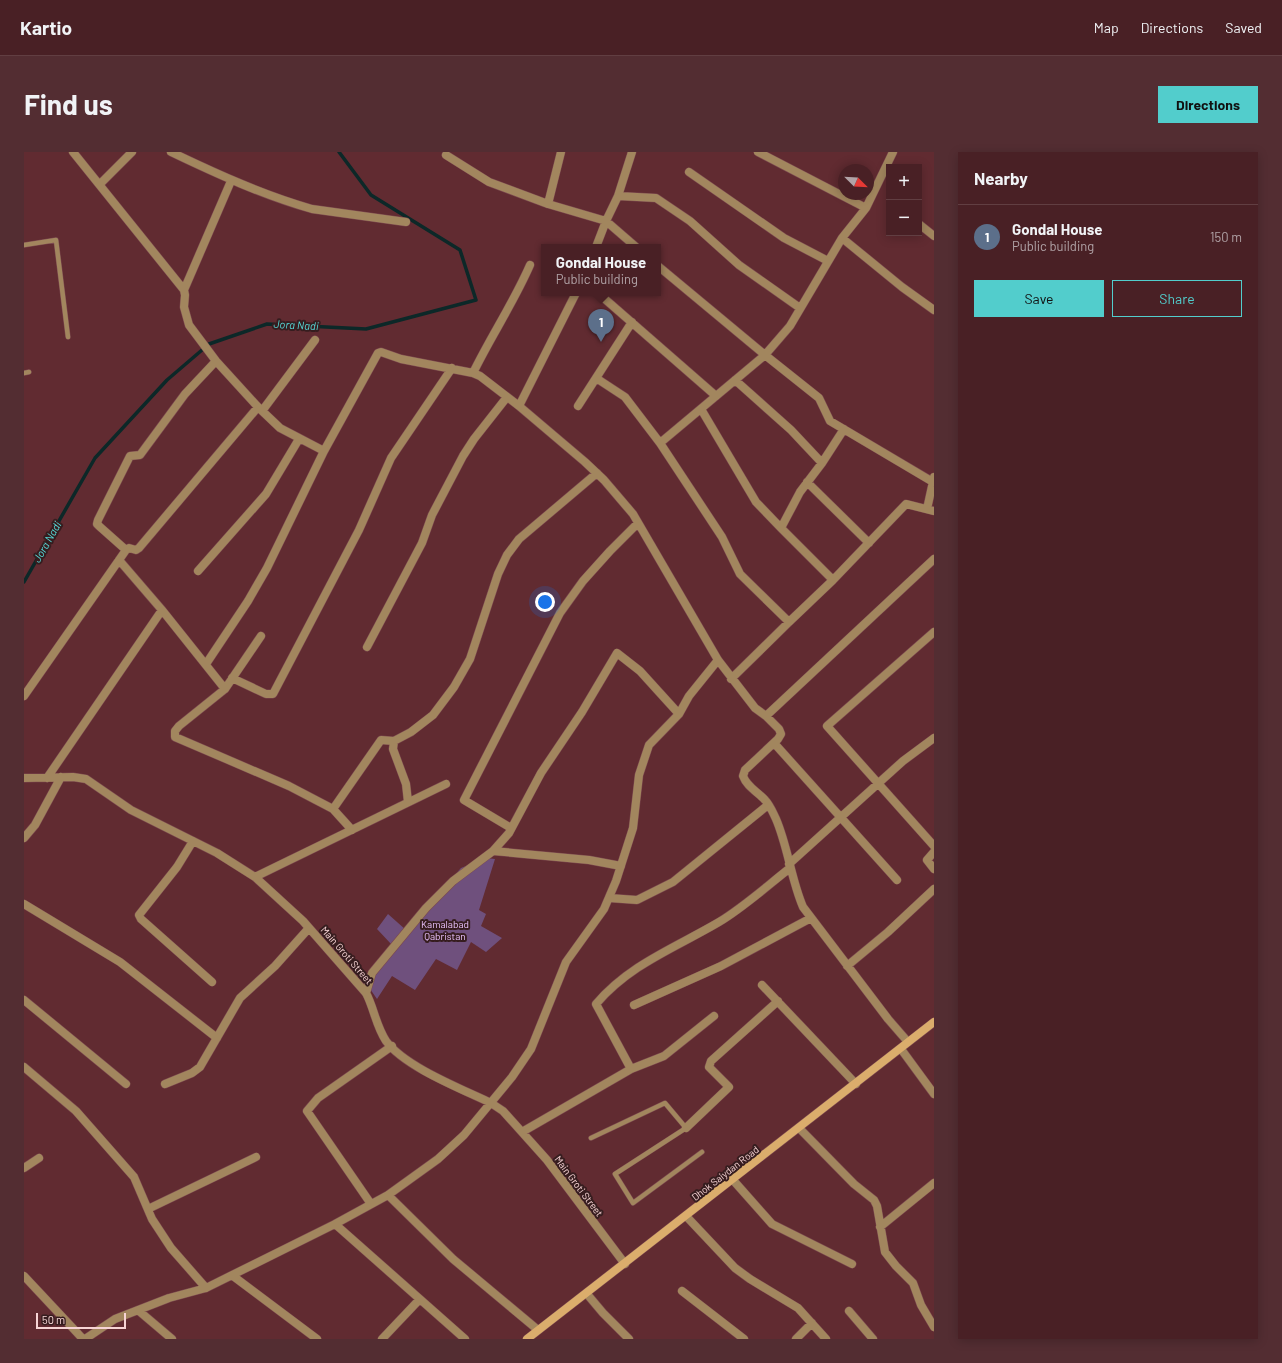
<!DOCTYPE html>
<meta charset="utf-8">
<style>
:root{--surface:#492025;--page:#532d32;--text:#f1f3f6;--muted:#b1a3a7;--line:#613e42;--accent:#52cdcc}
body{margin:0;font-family:Barlow,sans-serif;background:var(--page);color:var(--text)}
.controls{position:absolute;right:12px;top:12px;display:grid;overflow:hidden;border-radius:0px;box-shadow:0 2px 10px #0003}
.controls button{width:36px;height:36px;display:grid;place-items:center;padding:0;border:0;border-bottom:1px solid var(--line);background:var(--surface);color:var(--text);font:20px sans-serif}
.compass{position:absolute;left:814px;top:12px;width:36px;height:36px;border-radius:50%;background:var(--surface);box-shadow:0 2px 10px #0003;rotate:114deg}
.scale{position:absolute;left:12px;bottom:10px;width:90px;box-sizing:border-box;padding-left:4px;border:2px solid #f7d4d5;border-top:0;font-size:11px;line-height:14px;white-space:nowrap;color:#f7d4d5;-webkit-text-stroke:3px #361d1f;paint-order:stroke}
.you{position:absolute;left:521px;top:450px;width:14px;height:14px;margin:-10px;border:3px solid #fff;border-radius:50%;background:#1a73e8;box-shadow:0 0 0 6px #1a73e833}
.badge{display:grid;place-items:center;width:26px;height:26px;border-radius:50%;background:var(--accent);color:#fff;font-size:13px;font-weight:700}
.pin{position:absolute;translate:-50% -33px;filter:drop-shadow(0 1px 2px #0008)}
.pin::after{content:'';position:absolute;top:21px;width:14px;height:12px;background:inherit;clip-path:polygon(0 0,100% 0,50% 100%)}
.popup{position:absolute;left:517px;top:92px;width:120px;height:52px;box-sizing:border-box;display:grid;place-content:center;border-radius:0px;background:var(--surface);filter:drop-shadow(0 1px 3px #0005);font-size:13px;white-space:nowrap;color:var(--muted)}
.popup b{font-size:15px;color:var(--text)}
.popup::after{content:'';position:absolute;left:50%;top:100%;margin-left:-8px;border:8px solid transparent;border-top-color:var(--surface)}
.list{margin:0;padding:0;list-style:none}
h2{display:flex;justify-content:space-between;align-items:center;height:52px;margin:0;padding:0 16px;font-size:17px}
h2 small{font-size:13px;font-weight:400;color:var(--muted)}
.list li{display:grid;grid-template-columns:26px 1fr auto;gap:12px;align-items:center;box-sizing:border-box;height:64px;padding:0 16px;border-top:1px solid var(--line)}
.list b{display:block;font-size:15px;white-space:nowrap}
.list p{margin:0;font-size:13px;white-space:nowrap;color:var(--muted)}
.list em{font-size:13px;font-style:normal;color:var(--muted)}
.actions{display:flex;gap:8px;padding:12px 16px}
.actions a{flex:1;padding:9px 0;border:1px solid var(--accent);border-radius:0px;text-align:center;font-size:14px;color:var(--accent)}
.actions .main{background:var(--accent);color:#111}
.map{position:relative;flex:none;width:910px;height:1187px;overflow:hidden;border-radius:0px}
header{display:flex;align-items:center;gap:24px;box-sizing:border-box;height:56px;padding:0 20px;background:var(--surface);border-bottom:1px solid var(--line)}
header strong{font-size:19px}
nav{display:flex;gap:22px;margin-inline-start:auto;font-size:14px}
.intro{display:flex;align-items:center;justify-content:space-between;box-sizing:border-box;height:96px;padding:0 24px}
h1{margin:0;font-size:28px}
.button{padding:10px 18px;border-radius:0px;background:var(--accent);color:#111;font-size:14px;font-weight:700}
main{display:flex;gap:24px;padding:0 24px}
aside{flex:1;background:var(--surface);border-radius:0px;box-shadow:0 2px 10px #0003}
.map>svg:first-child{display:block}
.green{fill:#6f507d}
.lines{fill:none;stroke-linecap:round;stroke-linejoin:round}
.stream{stroke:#0c2828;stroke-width:3.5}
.lane-casing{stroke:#7c494f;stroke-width:5.5}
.street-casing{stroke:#7c494f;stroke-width:9}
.secondary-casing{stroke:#7c494f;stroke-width:9}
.lane{stroke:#a2865e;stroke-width:4.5}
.street{stroke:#a2865e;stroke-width:8}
.secondary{stroke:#dbad6c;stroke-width:8}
.labels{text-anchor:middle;stroke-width:4;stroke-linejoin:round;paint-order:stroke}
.park-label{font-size:10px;fill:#e8c0fb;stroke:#361d1f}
.street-label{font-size:10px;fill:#f7d4d5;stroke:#361d1f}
.water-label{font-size:11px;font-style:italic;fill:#56dad9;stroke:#361d1f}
</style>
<header>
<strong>Kartio</strong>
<nav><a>Map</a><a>Directions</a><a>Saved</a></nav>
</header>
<div class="intro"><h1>Find us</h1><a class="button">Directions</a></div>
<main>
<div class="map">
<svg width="910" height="1187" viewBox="0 0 910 1187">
<rect width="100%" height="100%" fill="#612b31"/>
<!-- green -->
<path class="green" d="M 462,706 L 471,707 L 455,758 L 462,762 L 457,774 L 478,786 L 462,800 L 447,790 L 433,818 L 412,807 L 391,838 L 368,824 L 353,847 L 344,834 L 368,793 L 353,777 L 364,762 L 382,778 L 437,716 Z"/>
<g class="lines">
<!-- stream -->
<path class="stream" d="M 0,430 L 71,306 L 143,228 L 185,192 L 243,172 L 342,177 L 452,148 L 436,98 L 347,43 L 315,0"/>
<defs>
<path id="lane" d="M 0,93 L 32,88 L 44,185
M 0,221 L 5,220
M 567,986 L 641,951 L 662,976 L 591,1022 L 609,1051 L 678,1000"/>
<path id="street" d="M 49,0 L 160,138 L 161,143 L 160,155 L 165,173 L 192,209 L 234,255 L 256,276 L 300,299
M 147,0 C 193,22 239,43 288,57 L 382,70
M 734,0 L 842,56 L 818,86
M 422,3 L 465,30 L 524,52 L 582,69 L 594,44 L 632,46 L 666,69 L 715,113 L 776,156
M 665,20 L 760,86 L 804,109
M 76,32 L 108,0
M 594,44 L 608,0
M 524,52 L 537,0
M 842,56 L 869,0
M 895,72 L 910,84
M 572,95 L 582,69 L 612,95
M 634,114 L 741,203 L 636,291 L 698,385 L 716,422 L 765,470 L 707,527
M 160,138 L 207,29
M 574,141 L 692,244
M 449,221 C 467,184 490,150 506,113
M 572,226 L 601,245 L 636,291
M 711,228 L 767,278 L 798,311 L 820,277
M 495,254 L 552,141
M 554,254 L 608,170
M 677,257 L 732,350 L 757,376
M 238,259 L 291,188
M 783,330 L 845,391
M 909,330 L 806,269 L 795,246 L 741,203 L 766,174 L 818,86 L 878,135 L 910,158
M 903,357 L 910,325
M 102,398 L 75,374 L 73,372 L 74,368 L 106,304 L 116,303 L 161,242 L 192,209
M 95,408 L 138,458 L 201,537
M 174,419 L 242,342 L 275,287
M 809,428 L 882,352 L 910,359
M 765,470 L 809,428 L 757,376 L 776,340 L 798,311
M 910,480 L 803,574 L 910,694
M 237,484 L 201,537 L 155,574 L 151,579 L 151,585 L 265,634 L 309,657 L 328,678
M 343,495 L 398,391 L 408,363 L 439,304 L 450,287 L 483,245
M 182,512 L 224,449 L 243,416 L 300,299 L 354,201 L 357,200 L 377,207 L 449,221 L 456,224 L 495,254 L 561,310 L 580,328 L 609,362 L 694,508 L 731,556 L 742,564 L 755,577 L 757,582 L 754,587 L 721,618 L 719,624 C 723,635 734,640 741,648 C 746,653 749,661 752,667 C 764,695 767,727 779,755 L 864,867 L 884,890
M 208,526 L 242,542 L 249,542 L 335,378 L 367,306 L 428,216
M 0,544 L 102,398 L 105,396 L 112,398 L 115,396 L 234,255
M 742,564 L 910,407
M 370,589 L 369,597 L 382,632 L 384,650
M 750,591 L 873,728
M 0,626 L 49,625 L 62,627 L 107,658 L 193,701 L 231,725 L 279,769 L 342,841 C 350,856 352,874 362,889 C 381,915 438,937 467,951 L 479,959 L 523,1008 L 601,1112
M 23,626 L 138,458
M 309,657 L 357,588 L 370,589 L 387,580 L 409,563 L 430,535 L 446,507 L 474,422 L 483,403 L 495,387 L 573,321
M 487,676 L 440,648 L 536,461 L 559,429 L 586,399 L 614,371
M 0,686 L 11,673 L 37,625
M 169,689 L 153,715 L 115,763 L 117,767 L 188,830
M 469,699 L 565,708 L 597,714
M 910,700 L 903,708 L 910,717
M 765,712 L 879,609 L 910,586
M 231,725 L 422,632
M 585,746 L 613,748 L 649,730 L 744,653
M 0,752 L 96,810 L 193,886
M 823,814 L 864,780 L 910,737
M 738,833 L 832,932
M 342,841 L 348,821 L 402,756 L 429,729 L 469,699 L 485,681 L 517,621 L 558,560 L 593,501 L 616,519 L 655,562
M 0,848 L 102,932
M 610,853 L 697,814 L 787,766
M 877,897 L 910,942
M 0,915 L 52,959 L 110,1025 L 128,1067 L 147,1096 L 182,1136
M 607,917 L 572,852 C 606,812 651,796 695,770 C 720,755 743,734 766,716
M 141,932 L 168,921 L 176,915 L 216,846 L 251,814 L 285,776
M 662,976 L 705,935 L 685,915 L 687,909 L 754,849
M 775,976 L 830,1032 L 850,1048 L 853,1054 L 861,1100 L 872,1114 L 889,1131 L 897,1153 L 910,1175
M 498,980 L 607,917 L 640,904 L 690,864
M 0,1016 L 15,1006
M 709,1028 L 748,1072 L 828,1112
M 364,1043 L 429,1107 L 514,1178
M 347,1052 L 283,959 L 294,946 L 368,894
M 124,1057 L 232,1005
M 662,1064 L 711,1116 L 726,1127 L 774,1156 L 802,1187
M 311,1072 L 441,1187
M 856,1075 L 910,1031
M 0,1124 L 59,1187
M 209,1124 L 293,1187
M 658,1139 L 720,1187
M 563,1142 L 579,1161 L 605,1187
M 115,1159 L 148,1187
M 825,1159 L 849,1187
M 61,1187 L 91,1167 L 145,1146 L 182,1136 L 311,1072 L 364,1043 L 414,1007 L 440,983 L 488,925 L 507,897 L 542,810 L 580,757 L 592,729 L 609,676 L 615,623 L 625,593 L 655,562 L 665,544 L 694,508
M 358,1187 L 395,1148
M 772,1187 L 788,1171"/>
<path id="secondary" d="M 503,1187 L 910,870"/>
</defs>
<!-- lane casing -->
<use href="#lane" class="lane-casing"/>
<!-- street casing -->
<use href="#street" class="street-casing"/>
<!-- secondary casing -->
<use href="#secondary" class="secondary-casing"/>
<!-- lane -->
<use href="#lane" class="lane"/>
<!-- street -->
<use href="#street" class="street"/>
<!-- secondary -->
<use href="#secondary" class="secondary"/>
</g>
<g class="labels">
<!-- park labels -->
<g class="park-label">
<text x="421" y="776">Kamalabad<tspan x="421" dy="12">Qabristan</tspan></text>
</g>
<!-- street labels -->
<g class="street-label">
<text transform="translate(323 803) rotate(49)" y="4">Main Groti Street</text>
<text transform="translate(701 1021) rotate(-38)" y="4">Dhok Saiydan Road</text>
<text transform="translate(555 1034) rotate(53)" y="4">Main Groti Street</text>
</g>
<!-- water labels -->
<g class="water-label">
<text transform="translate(272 173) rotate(3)" y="4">Jora Nadi</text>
<text transform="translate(23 390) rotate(-60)" y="4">Jora Nadi</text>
</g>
</g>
</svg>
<div class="controls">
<button>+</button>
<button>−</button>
</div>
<svg class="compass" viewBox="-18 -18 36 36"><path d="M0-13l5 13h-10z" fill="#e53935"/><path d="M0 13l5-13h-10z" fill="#b1a3a7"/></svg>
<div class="scale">50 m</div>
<div class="you"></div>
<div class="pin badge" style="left:577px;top:190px;background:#5c6f8a">1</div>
<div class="popup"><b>Gondal House</b>Public building</div>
</div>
<aside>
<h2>Nearby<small></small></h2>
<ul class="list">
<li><span class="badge" style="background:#5c6f8a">1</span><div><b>Gondal House</b><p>Public building</p></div><em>150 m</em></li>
</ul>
<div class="actions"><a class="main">Save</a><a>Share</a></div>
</aside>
</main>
